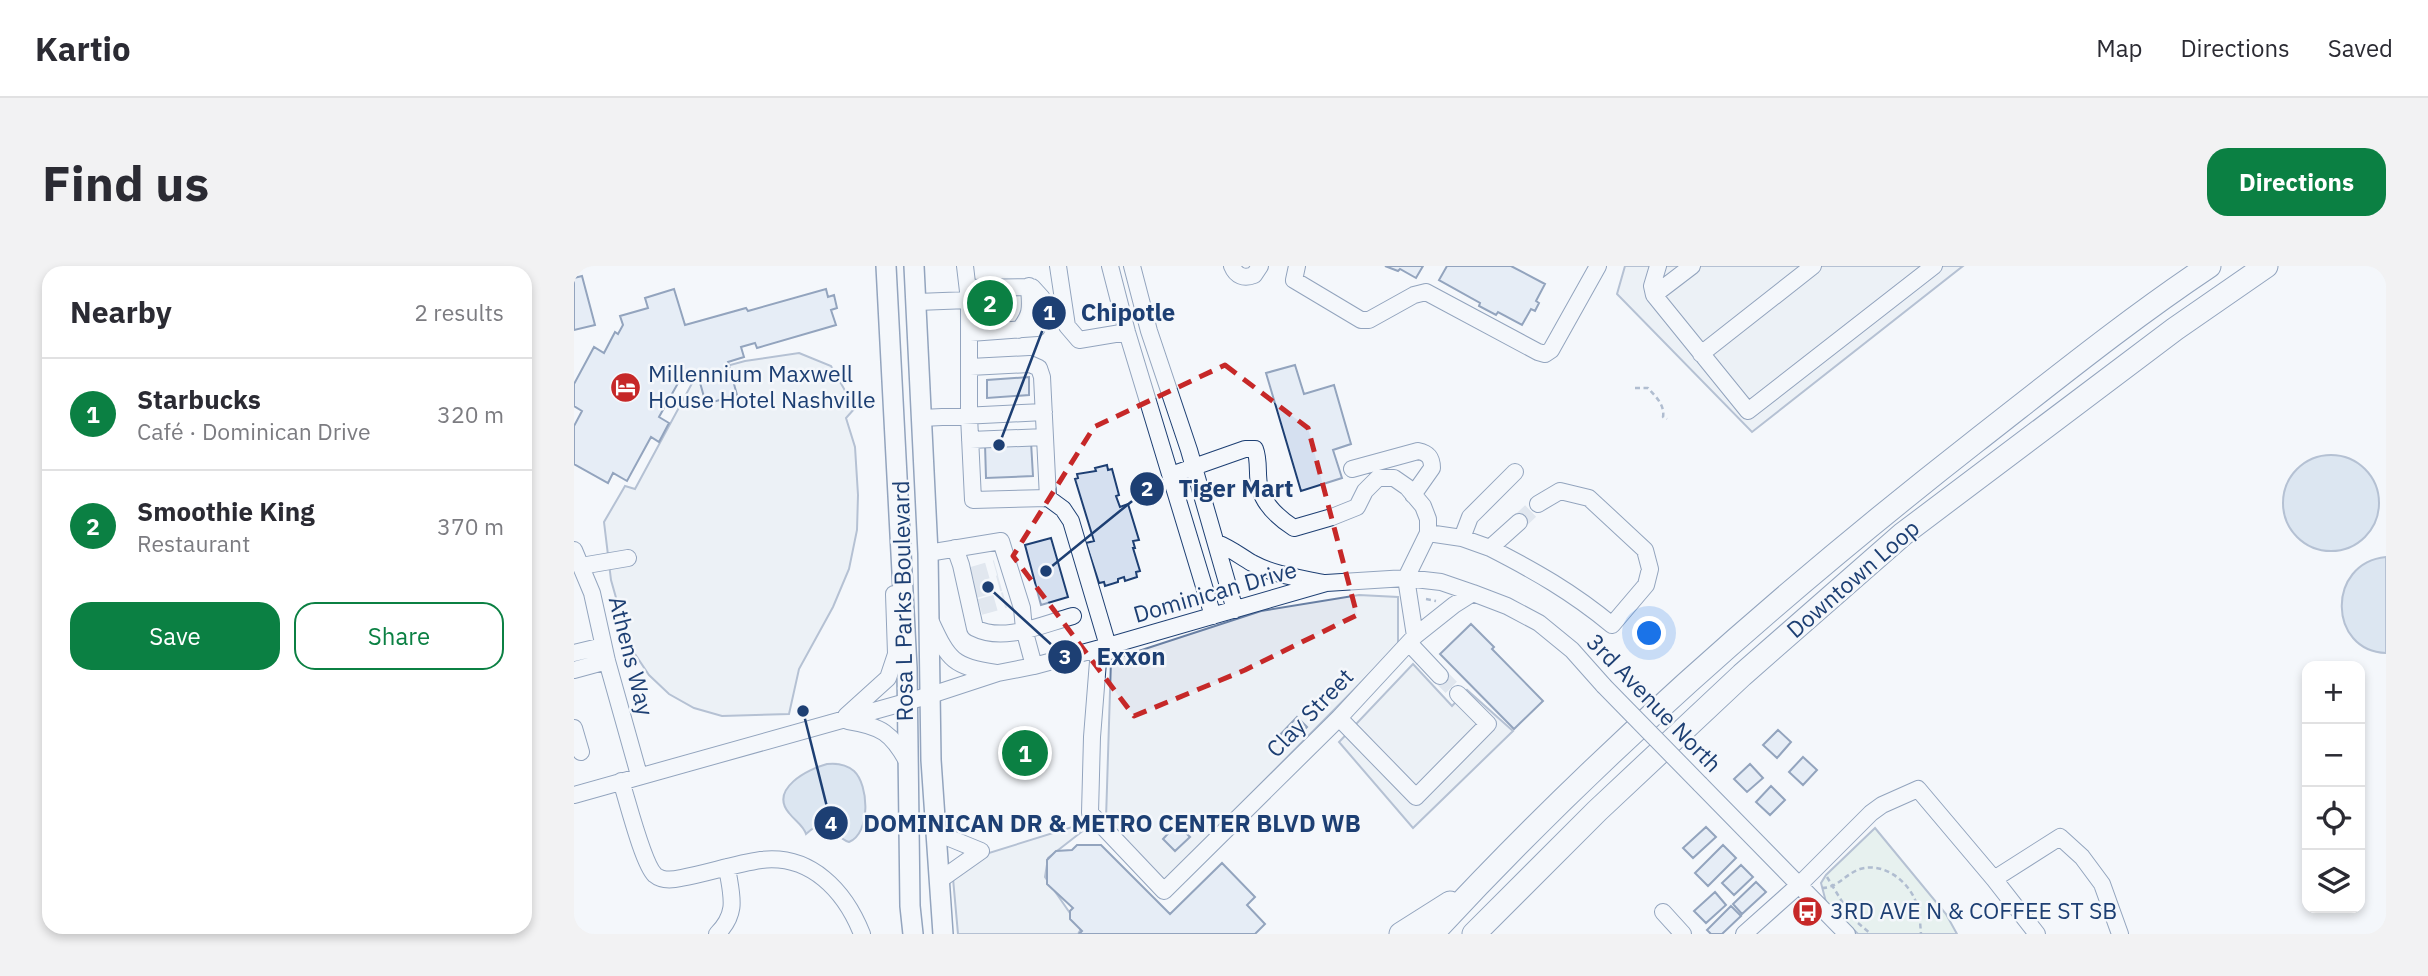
<!DOCTYPE html>
<meta charset="utf-8">
<style>
:root{--surface:#fff;--page:#f2f2f3;--text:#2b2b33;--muted:#7c7c81;--line:#e1e1e2;--accent:#0b8043}
body{margin:0;font-family:"IBM Plex Sans",sans-serif;background:var(--page);color:var(--text)}
.controls{position:absolute;right:21px;bottom:21px;display:grid;overflow:hidden;border-radius:14px;box-shadow:0 4px 10px #0003}
.controls button{width:63px;height:63px;display:grid;place-items:center;padding:0;border:0;border-bottom:2px solid var(--line);background:var(--surface);color:var(--text);font:35px sans-serif}
.you{position:absolute;left:1076px;top:368px;width:24px;height:24px;margin:-18px;border:5px solid #fff;border-radius:50%;background:#1a73e8;box-shadow:0 0 0 10px #1a73e833}
.badge{display:grid;place-items:center;width:46px;height:46px;border-radius:50%;background:var(--accent);color:#fff;font-size:23px;font-weight:700}
.pin{position:absolute;translate:-50% -50%;border:4px solid #fff;box-shadow:0 2px 7px #0006}
.list{margin:0;padding:0;list-style:none}
h2{display:flex;justify-content:space-between;align-items:center;height:91px;margin:0;padding:0 28px;font-size:30px}
h2 small{font-size:23px;font-weight:400;color:var(--muted)}
.list li{display:grid;grid-template-columns:46px 1fr auto;gap:21px;align-items:center;box-sizing:border-box;height:112px;padding:0 28px;border-top:2px solid var(--line)}
.list b{display:block;font-size:26px;white-space:nowrap}
.list p{margin:0;font-size:23px;white-space:nowrap;color:var(--muted)}
.list em{font-size:23px;font-style:normal;color:var(--muted)}
.actions{display:flex;gap:14px;padding:21px 28px}
.actions a{flex:1;padding:16px 0;border:2px solid var(--accent);border-radius:21px;text-align:center;font-size:24px;color:var(--accent)}
.actions .main{background:var(--accent);color:#fff}
.icon{flex:none;width:38px;height:38px;fill:none;stroke:currentColor;stroke-width:2;stroke-linecap:round;stroke-linejoin:round}
.map{position:relative;flex:none;width:1812px;height:668px;overflow:hidden;border-radius:21px}
header{display:flex;align-items:center;gap:42px;box-sizing:border-box;height:98px;padding:0 35px;background:var(--surface);border-bottom:2px solid var(--line)}
header strong{font-size:33px}
nav{display:flex;gap:38px;margin-inline-start:auto;font-size:24px}
.intro{display:flex;align-items:center;justify-content:space-between;box-sizing:border-box;height:168px;padding:0 42px}
h1{margin:0;font-size:49px}
.button{padding:18px 32px;border-radius:21px;background:var(--accent);color:#fff;font-size:24px;font-weight:700}
main{display:flex;gap:42px;padding:0 42px}
aside{flex:1;background:var(--surface);border-radius:21px;box-shadow:0 4px 10px #0003}
.map>svg:first-child{display:block}
.green{fill:#d7e8df;stroke:#687fa3;stroke-width:2}
.parking{fill:#e3e8f0;stroke:#687fa3;stroke-width:2}
.water{fill:#bed0e5;stroke:#687fa3;stroke-width:2}
.building{fill:#d5e0f0;stroke:#1d3f73;stroke-width:2}
.lines{fill:none;stroke-linecap:round;stroke-linejoin:round}
.minor-tunnel{stroke:#c9d2e0;stroke-width:16;stroke-dasharray:16 8;stroke-linecap:butt}
.minor-casing{stroke:#1d3f73;stroke-width:18}
.major-casing{stroke:#1d3f73;stroke-width:22}
.highway-casing{stroke:#1d3f73;stroke-width:25}
.path{stroke:#5e769c;stroke-width:2.5;stroke-dasharray:5 3.5;stroke-linecap:butt}
.minor{stroke:#f4f7fb;stroke-width:16}
.major{stroke:#f4f7fb;stroke-width:19}
.highway{stroke:#f4f7fb;stroke-width:23}
.minor-bridge-casing{stroke:#1d3f73;stroke-width:18;stroke-linecap:butt}
.minor-bridge{stroke:#f4f7fb;stroke-width:16}
.marked{fill:none;stroke:#c62828;stroke-width:5;stroke-dasharray:14 9;stroke-linejoin:round}
.labels{text-anchor:middle;stroke-width:5;stroke-linejoin:round;paint-order:stroke}
.poi-label{font-size:23px;fill:#1d3f73;stroke:#f4f7fb;text-anchor:start}
.street-label{font-size:23px;fill:#1d3f73;stroke:#f4f7fb}
.leader{fill:none;stroke:#1d3f73;stroke-width:2.5}
.callout-dot{fill:#1d3f73;stroke:#f4f7fb;stroke-width:2.5}
.mark-label{font-size:21px;text-anchor:middle;font-weight:bold;fill:#fff}
.callout-label{font-size:24px;text-anchor:middle;font-weight:bold;fill:#1d3f73;stroke:#f4f7fb;stroke-width:5;stroke-linejoin:round;paint-order:stroke}
</style>
<header>
<strong>Kartio</strong>
<nav><a>Map</a><a>Directions</a><a>Saved</a></nav>
</header>
<div class="intro"><h1>Find us</h1><a class="button">Directions</a></div>
<main>
<aside>
<h2>Nearby<small>2 results</small></h2>
<ul class="list">
<li><span class="badge">1</span><div><b>Starbucks</b><p>Café · Dominican Drive</p></div><em>320 m</em></li>
<li><span class="badge">2</span><div><b>Smoothie King</b><p>Restaurant</p></div><em>370 m</em></li>
</ul>
<div class="actions"><a class="main">Save</a><a>Share</a></div>
</aside>
<div class="map">
<svg width="1812" height="668" viewBox="0 0 1812 668">
<rect width="100%" height="100%" fill="#f4f7fb"/>
<!-- green -->
<path class="green" d="M 1301,562 L 1372,648 L 1383,668 L 1284,668 L 1252,636 L 1247,617 L 1252,609 Z"/>
<!-- parking -->
<path class="parking" d="M 1051,0 L 1389,0 L 1178,166 L 1043,28 Z
M 225,87 L 257,100 L 281,142 L 272,152 L 281,181 L 284,229 L 283,264 L 275,303 L 259,341 L 225,403 L 215,448 L 148,450 L 120,442 L 95,428 L 75,409 L 61,388 L 50,360 L 37,314 L 30,256 L 51,220 L 61,223 L 123,108 L 171,95 Z
M 785,329 L 824,331 L 824,379 L 590,616 L 532,553 L 537,394 L 687,345 Z
M 839,398 L 878,440 L 893,424 L 939,465 L 839,562 L 765,476 Z
M 524,553 L 474,592 L 471,611 L 507,663 L 504,668 L 384,668 L 378,601 L 386,596 Z"/>
<!-- water -->
<path class="water" d="M1709 237a48 48 0 1 1 96 0a48 48 0 1 1-96 0Z
M 1812,291 L 1812,387 C 1754,385 1752,297 1812,291 Z
M 253,498 C 262,497 272,498 280,505 C 295,519 297,567 275,576 C 256,570 257,545 232,568 C 229,559 222,556 215,547 C 195,523 234,503 253,498 Z"/>
<!-- building -->
<path class="building" d="M 811,0 L 849,0 L 842,12 L 826,3 L 824,5 Z
M 873,0 L 937,0 L 971,18 L 962,35 L 965,37 L 961,45 L 957,43 L 948,59 L 924,46 L 922,49 L 905,40 L 906,37 L 865,14 Z
M 8,10 L 21,59 L 0,64 L 0,12 Z
M 100,23 L 111,59 L 172,42 L 174,45 L 252,23 L 254,31 L 260,29 L 263,42 L 257,44 L 262,59 L 183,82 L 181,77 L 167,81 L 170,91 L 154,96 L 163,129 L 132,138 L 123,106 L 108,110 L 85,151 L 95,157 L 85,176 L 77,171 L 53,215 L 39,207 L 34,217 L 0,198 L 0,160 L 8,145 L 0,140 L 0,118 L 20,81 L 30,87 L 41,66 L 44,68 L 49,59 L 46,50 L 74,42 L 71,32 Z
M 431,27 L 431,46 L 404,47 L 404,28 Z
M 721,99 L 730,128 L 760,119 L 777,178 L 759,184 L 768,212 L 727,225 L 692,107 Z
M 455,111 L 455,129 L 413,132 L 413,114 Z
M 457,176 L 459,210 L 412,212 L 411,178 Z
M 533,199 L 534,204 L 538,203 L 545,229 L 542,230 L 546,241 L 554,238 L 565,274 L 559,275 L 561,282 L 559,282 L 566,305 L 562,306 L 563,311 L 551,315 L 550,311 L 544,313 L 544,316 L 531,320 L 530,316 L 525,317 L 512,277 L 520,275 L 501,213 L 504,212 L 503,208 L 522,205 L 521,202 Z
M 477,272 L 494,331 L 467,339 L 451,279 Z
M 897,358 L 920,381 L 918,383 L 969,435 L 940,463 L 866,388 Z
M 723,451 L 733,461 L 713,481 L 703,472 Z
M 1204,464 L 1217,476 L 1203,492 L 1189,479 Z
M 456,467 L 461,508 L 446,510 L 445,504 L 442,504 L 441,497 L 444,497 L 440,468 Z
M 1229,491 L 1243,504 L 1229,519 L 1215,506 Z
M 1176,498 L 1189,512 L 1173,526 L 1160,513 Z
M 1197,520 L 1211,534 L 1196,549 L 1182,536 Z
M 603,558 L 616,571 L 601,585 L 589,573 Z
M 1132,561 L 1142,571 L 1119,592 L 1109,582 Z
M 503,579 L 527,579 L 596,648 L 648,597 L 681,631 L 673,639 L 691,658 L 681,668 L 505,668 L 508,665 L 496,653 L 496,645 L 499,642 L 473,618 L 473,594 L 482,585 L 498,584 Z
M 1149,579 L 1162,592 L 1134,620 L 1121,607 Z
M 1167,599 L 1179,611 L 1160,629 L 1148,617 Z
M 1182,616 L 1192,626 L 1168,648 L 1159,638 Z
M 1141,626 L 1152,639 L 1132,657 L 1120,645 Z
M 1157,640 L 1167,650 L 1148,668 L 1137,668 L 1133,664 Z"/>
<g class="lines">
<!-- minor-tunnel -->
<path class="minor-tunnel" d="M 945,256 L 964,238
M 398,309 L 422,302
M 401,324 L 426,317
M 406,341 L 431,334
M 866,410 L 884,428"/>
<defs>
<path id="minor" d="M 484,0 L 493,60 L 505,74 L 553,66
M 536,0 L 553,66 L 639,350
M 558,0 L 575,65 L 615,184 L 661,344
M 658,0 C 662,10 670,13 680,9 L 686,0
M 723,0 L 720,14 L 787,54 L 795,54 L 840,29 L 852,26 L 964,86 L 971,88 L 977,84 L 1024,0
M 1118,0 L 1080,29 L 1174,145 L 1360,0
M 394,22 L 458,21 L 468,32 L 467,52 L 463,62 L 396,67
M 1080,29 L 1078,20 L 1084,0
M 395,34 L 395,150 L 399,234 L 474,232 L 489,243 L 497,255 L 534,380
M 343,36 L 395,34 L 391,0
M 445,64 C 459,47 456,41 455,20
M 1127,88 L 1239,0
M 396,101 L 456,98 L 465,102 L 468,111 L 474,232
M 348,152 L 470,146
M 396,174 L 471,171
M 778,203 L 844,185 C 854,187 858,191 858,202 L 839,229
M 597,209 L 671,183 L 681,183 C 686,196 682,210 686,223 C 691,240 706,253 720,262 L 758,251 L 783,241 L 791,225 L 804,212 L 820,212 L 833,221 L 849,240 L 854,253 L 854,267 L 832,312 L 841,370
M 854,267 L 888,272 L 896,251 L 941,206
M 888,272 L 916,282 L 945,256
M 643,277 C 656,282 666,290 678,297 C 700,309 725,312 750,317
M 381,282 L 387,299 L 401,362 C 430,377 469,358 499,350
M 916,282 C 961,305 998,326 1038,359 L 1072,319 L 1076,303 L 1071,284 L 1015,232 L 986,225 L 964,238
M 0,284 L 18,327 L 33,395 L 65,509
M 354,287 L 427,275 L 448,342 L 450,363 L 460,400
M 7,300 L 54,292
M 357,356 C 375,395 379,400 422,407
M 835,377 L 866,410
M 525,383 L 518,471 L 516,547 L 590,625 L 765,452 L 841,370 L 880,339 L 899,327
M 0,387 L 29,380
M 0,404 L 33,395
M 272,450 L 314,412 L 322,388 L 320,328
M 765,452 L 842,531 L 914,458 L 884,428
M 274,455 C 307,460 318,467 334,497
M 0,462 L 7,486
M 47,515 C 53,533 69,598 81,609 C 88,615 98,614 107,612 C 134,607 160,598 187,594 C 237,588 271,625 288,668
M 1126,518 L 1273,668
M 0,529 L 357,429 L 424,407 L 460,400 L 534,380 L 752,317 L 832,312 L 867,316 L 899,327 L 933,340 L 965,357 L 998,384 L 1030,420
M 363,567 L 407,585 L 366,614
M 1420,613 L 1463,668
M 1089,646 L 1109,668
M 143,668 C 165,646 157,629 153,601
M 1170,668 L 1226,618 L 1297,547 L 1308,539 L 1344,523 L 1420,613 L 1486,571 L 1508,591 L 1528,618 L 1546,668"/>
<path id="major" d="M 312,0 L 333,402 L 336,640 L 339,668
M 340,0 L 354,287 L 357,494 L 369,668"/>
<path id="highway" d="M 827,668 L 876,637
M 858,668 C 1024,488 1209,326 1402,175 C 1479,115 1554,54 1635,0
M 900,668 L 1023,545 L 1168,409 L 1329,268 L 1601,63 L 1692,0"/>
</defs>
<!-- minor casing -->
<use href="#minor" class="minor-casing"/>
<!-- major casing -->
<use href="#major" class="major-casing"/>
<!-- highway casing -->
<use href="#highway" class="highway-casing"/>
<!-- path -->
<path class="path" d="M 1061,122 L 1074,122 C 1082,131 1091,139 1089,151 L 1093,153
M 852,333 L 862,335
M 1253,611 L 1275,647
M 1248,622 C 1264,622 1271,608 1286,603 C 1310,596 1334,615 1342,636 C 1346,646 1346,657 1347,668
M 1284,657 L 1297,668"/>
<!-- minor -->
<use href="#minor" class="minor"/>
<!-- major -->
<use href="#major" class="major"/>
<!-- highway -->
<use href="#highway" class="highway"/>
<defs>
<path id="minor-bridge" d="M 1030,420 L 1126,518"/>
</defs>
<!-- minor-bridge casing -->
<use href="#minor-bridge" class="minor-bridge-casing"/>
<!-- minor-bridge -->
<use href="#minor-bridge" class="minor-bridge"/>
</g>
<!-- marked area -->
<path d="M0 0H1812V668H0ZM 651,99 L 734,162 L 783,349 L 671,404 L 560,450 L 439,290 L 520,161 Z" fill="#f4f7fb" fill-opacity=".55" fill-rule="evenodd"/>
<path class="marked" d="M 651,99 L 734,162 L 783,349 L 671,404 L 560,450 L 439,290 L 520,161 Z"/>
<!-- icons -->
<defs>
<symbol id="hotel-disc" viewBox="-11 -11 22 22"><circle r="9.5" fill="#c62828" stroke="#f4f7fb"/><path d="M-6-4.5h1.5V1H6V5H4.5V3h-9V5H-6ZM-4 0a1.8 1.8 0 1 1 3.6 0ZM.5 0V-2.5h3Q6-2.5 6 0Z" fill="#fff"/></symbol>
<symbol id="bus-disc" viewBox="-11 -11 22 22"><circle r="9.5" fill="#c62828" stroke="#f4f7fb"/><path d="M-5-6H5V4H4V6H2V4H-2V6H-4V4H-5ZM-3.5-4V0h7V-4ZM-3.5 1.2v1.5H-2V1.2ZM2 1.2v1.5H3.5V1.2Z" fill="#fff"/></symbol>
</defs>
<g fill-rule="evenodd">
<use href="#hotel-disc" x="34" y="104" width="35" height="35"/>
<use href="#bus-disc" x="1216" y="628" width="35" height="35"/>
</g>
<g class="labels">
<!-- poi labels -->
<g class="poi-label">
<text x="74" y="116">Millennium Maxwell<tspan x="74" dy="26">House Hotel Nashville</tspan></text>
<text x="1256" y="653">3RD AVE N &amp; COFFEE ST SB</text>
</g>
<!-- street labels -->
<g class="street-label">
<text transform="translate(1279 313) rotate(-41)" y="8">Downtown Loop</text>
<text transform="translate(641 326) rotate(-16)" y="8">Dominican Drive</text>
<text transform="translate(329 335) rotate(-91)" y="8">Rosa L Parks Boulevard</text>
<text transform="translate(57 390) rotate(76)" y="8">Athens Way</text>
<text transform="translate(1080 437) rotate(46)" y="8">3rd Avenue North</text>
<text transform="translate(736 447) rotate(-46)" y="8">Clay Street</text>
</g>
</g>
<!-- callouts -->
<path class="leader" d="M425 179L475 47M472 305L573 223M414 321L491 391M229 445L257 557"/>
<g class="callout-dot">
<circle cx="425" cy="179" r="7"/>
<circle cx="472" cy="305" r="7"/>
<circle cx="414" cy="321" r="7"/>
<circle cx="229" cy="445" r="7"/>
<circle cx="475" cy="47" r="18"/>
<circle cx="573" cy="223" r="18"/>
<circle cx="491" cy="391" r="18"/>
<circle cx="257" cy="557" r="18"/>
</g>
<g class="mark-label">
<text x="475" y="54">1</text>
<text x="573" y="230">2</text>
<text x="491" y="398">3</text>
<text x="257" y="565">4</text>
</g>
<g class="callout-label">
<text x="554" y="55">Chipotle</text>
<text x="662" y="231">Tiger Mart</text>
<text x="557" y="399">Exxon</text>
<text x="538" y="566">DOMINICAN DR &amp; METRO CENTER BLVD WB</text>
</g>
</svg>
<div class="controls">
<button>+</button>
<button>−</button>
<button><svg class="icon" aria-label="locate" viewBox="0 0 24 24"><circle cx="12" cy="12" r="6"/><path d="M12 2v4M12 18v4M2 12h4M18 12h4"/></svg></button>
<button><svg class="icon" aria-label="layers" viewBox="0 0 24 24"><path d="M12 4l9 5-9 5-9-5zM3 14l9 5 9-5"/></svg></button>
</div>
<div class="you"></div>
<div class="pin badge" style="left:451px;top:487px">1</div>
<div class="pin badge" style="left:416px;top:37px">2</div>
</div>
</main>
